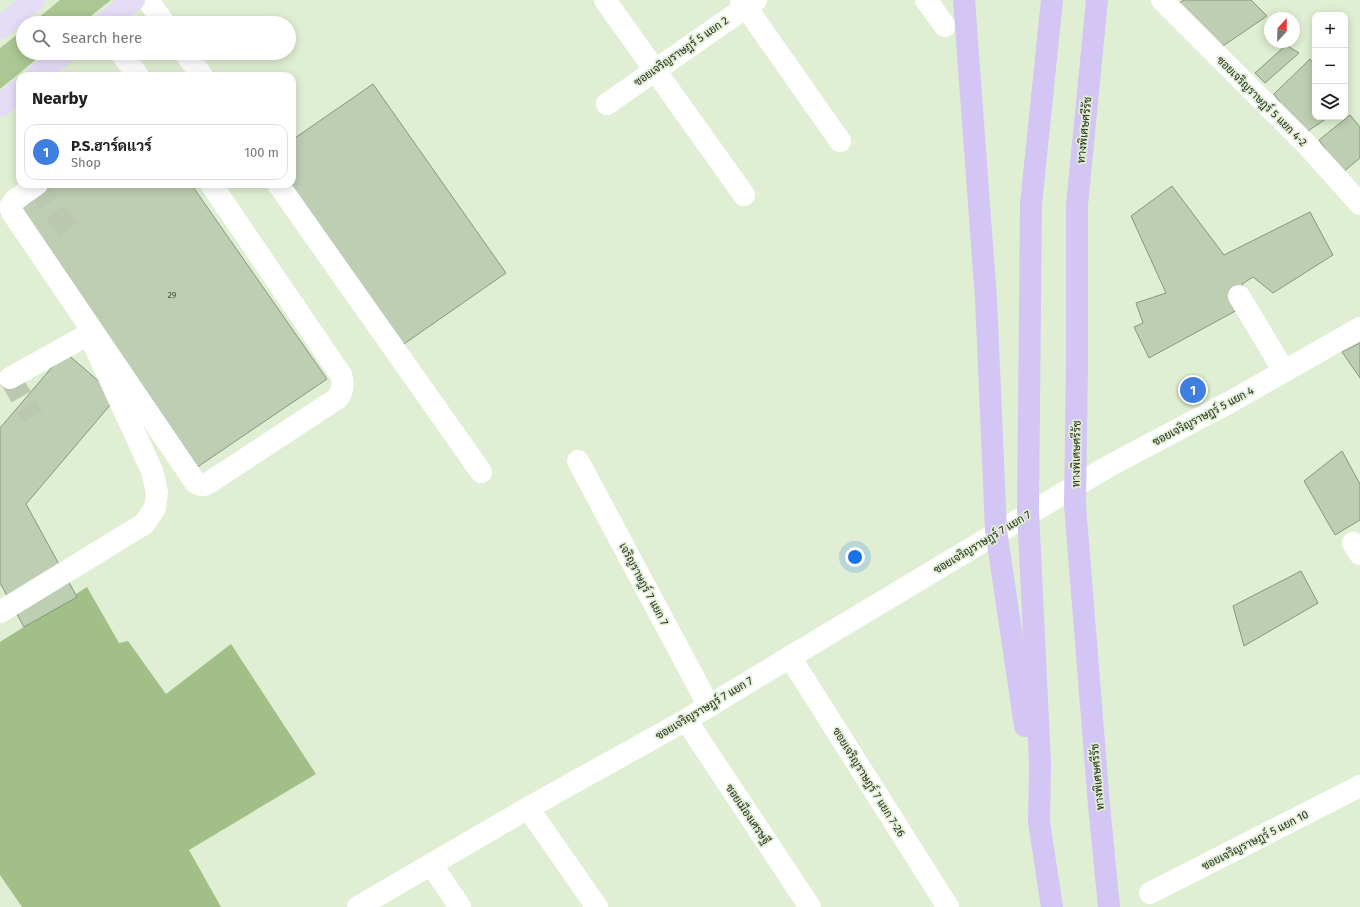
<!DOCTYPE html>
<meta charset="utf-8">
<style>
:root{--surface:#fff;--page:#f6f6f6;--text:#222;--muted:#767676;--line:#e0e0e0;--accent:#8b5bd4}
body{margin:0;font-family:"Fira Sans",Sarabun,sans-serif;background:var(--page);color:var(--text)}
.controls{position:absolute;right:12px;top:12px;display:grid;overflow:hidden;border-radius:8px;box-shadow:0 2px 10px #0003}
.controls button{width:36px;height:36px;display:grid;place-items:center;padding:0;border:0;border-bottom:1px solid var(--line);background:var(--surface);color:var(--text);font:20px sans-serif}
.compass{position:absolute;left:1264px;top:12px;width:36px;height:36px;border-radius:50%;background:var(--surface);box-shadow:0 2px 10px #0003;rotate:22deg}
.you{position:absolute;left:855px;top:557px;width:14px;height:14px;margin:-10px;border:3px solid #fff;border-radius:50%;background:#1a73e8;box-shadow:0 0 0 6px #1a73e833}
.badge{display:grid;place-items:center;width:26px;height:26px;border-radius:50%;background:var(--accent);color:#fff;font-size:13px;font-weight:700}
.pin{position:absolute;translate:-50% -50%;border:2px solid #fff;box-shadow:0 1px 4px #0006}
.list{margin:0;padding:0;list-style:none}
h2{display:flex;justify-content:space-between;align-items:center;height:52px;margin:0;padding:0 16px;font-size:17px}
h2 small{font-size:13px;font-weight:400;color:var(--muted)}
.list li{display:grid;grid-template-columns:26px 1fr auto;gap:12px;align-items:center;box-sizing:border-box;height:56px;margin:0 8px 8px;padding:0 8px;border:1px solid var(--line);border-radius:12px}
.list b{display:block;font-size:15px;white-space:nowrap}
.list p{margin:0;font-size:13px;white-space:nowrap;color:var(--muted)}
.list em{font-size:13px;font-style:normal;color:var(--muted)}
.icon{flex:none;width:22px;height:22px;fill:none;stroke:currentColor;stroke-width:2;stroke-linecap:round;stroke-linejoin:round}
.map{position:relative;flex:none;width:1360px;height:907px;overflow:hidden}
.search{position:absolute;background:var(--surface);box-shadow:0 2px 10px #0003;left:16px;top:16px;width:280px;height:44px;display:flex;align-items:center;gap:10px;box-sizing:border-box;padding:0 14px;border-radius:22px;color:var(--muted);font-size:15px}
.panel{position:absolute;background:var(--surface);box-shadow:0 2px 10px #0003;left:16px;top:72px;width:280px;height:116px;border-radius:12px}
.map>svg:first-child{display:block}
.green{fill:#abc793}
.forest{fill:#a1bf87}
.building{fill:#beceb2;stroke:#88967c}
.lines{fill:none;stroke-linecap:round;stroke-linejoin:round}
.minor-tunnel{stroke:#bbc8af;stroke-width:22;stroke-dasharray:22 11;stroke-linecap:butt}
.minor{stroke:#fff;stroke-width:22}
.major{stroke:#e5ddf8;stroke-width:22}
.highway{stroke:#d4c6f4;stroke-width:22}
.labels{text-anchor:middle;stroke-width:3.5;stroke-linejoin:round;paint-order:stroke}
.number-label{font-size:9px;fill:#4b5444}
.street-label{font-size:11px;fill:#252b20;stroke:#e0efd3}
</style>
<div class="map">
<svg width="1360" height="907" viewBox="0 0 1360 907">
<rect width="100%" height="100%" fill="#e0efd3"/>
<!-- green -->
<path class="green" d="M 60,0 L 111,0 L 82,23 L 32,23 Z
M 23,30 L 23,53 L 44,53 L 0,89 L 0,48 Z"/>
<!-- forest -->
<path class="forest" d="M 87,587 L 119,643 L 128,641 L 166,694 L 231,644 L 316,774 L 189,850 L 221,907 L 22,907 L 0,875 L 0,642 Z"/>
<!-- building -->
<path class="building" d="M 1184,0 L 1251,0 L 1267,16 L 1223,46 L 1179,3 Z
M 1286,45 L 1299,53 L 1265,83 L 1255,73 Z
M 1310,59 L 1315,66 L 1315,117 L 1329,117 L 1302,135 L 1274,94 Z
M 373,84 L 506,273 L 401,346 L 287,184 L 292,184 L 292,140 Z
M 1350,115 L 1360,127 L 1360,158 L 1342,173 L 1319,140 Z
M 57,184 L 191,184 L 327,379 L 196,468 L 19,210 Z
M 1172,186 L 1224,255 L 1310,212 L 1333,255 L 1273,293 L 1253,277 L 1242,284 L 1252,302 L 1149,358 L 1134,327 L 1143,323 L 1136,303 L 1166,293 L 1131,216 Z
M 1360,343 L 1360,378 L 1342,352 Z
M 65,352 L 117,397 L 26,504 L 77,597 L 24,627 L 0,583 L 0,428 Z
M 1342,451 L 1360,484 L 1360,520 L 1335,535 L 1304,481 Z
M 1301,571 L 1318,603 L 1244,646 L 1233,606 Z"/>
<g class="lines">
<!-- minor-tunnel -->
<path class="minor-tunnel" d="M 36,185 L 75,239
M 10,378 L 33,417"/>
<!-- minor -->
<path class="minor" d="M 148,0 L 164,23
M 605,0 L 744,195
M 741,0 L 840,141
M 926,0 L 945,26
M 1162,0 L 1307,145 L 1360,204
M 121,53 L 138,76
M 185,53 L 202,76
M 607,104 L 756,0
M 37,184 L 14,201 L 10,207 L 12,212 L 195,482 C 199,485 203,486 207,484 L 338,398 C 343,391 344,384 341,375 L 211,184
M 278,184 L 481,472
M 1239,296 L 1284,371
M 578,461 L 709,706
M 1353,543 L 1360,554
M 0,612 L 144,524 L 155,508 L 157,492 L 152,471 L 89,334 L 10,378
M 790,657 L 948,907
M 686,720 L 810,907
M 528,808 L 597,907
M 431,864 L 460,907
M 1150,893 L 1360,786
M 358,907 L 528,808 L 686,720 L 790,657 L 1109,466 L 1232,401 L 1360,328"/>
<!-- major -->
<path class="major" d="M 104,23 L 134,0
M 0,28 L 34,0
M 36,76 L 65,53
M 0,106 L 20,89"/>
<!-- highway -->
<path class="highway" d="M 964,0 L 986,299 L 996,530 L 1025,726
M 1052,0 L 1031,204 L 1028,510 L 1040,763 L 1039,822 L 1052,907
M 1097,0 L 1077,205 L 1077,363 L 1075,505 L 1099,805 L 1109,907"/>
</g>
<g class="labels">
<!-- number labels -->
<g class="number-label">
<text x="172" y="298">29</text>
</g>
<!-- street labels -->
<g class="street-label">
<text transform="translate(681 51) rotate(-35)" y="4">ซอยเจริญราษฎร์ 5 แยก 2</text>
<text transform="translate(1262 101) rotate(45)" y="4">ซอยเจริญราษฎร์ 5 แยก 4-2</text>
<text transform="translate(1084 130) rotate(-84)" y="4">ทางพิเศษศรีรัช</text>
<text transform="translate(1203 416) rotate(-28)" y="4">ซอยเจริญราษฎร์ 5 แยก 4</text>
<text transform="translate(1076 454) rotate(-89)" y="4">ทางพิเศษศรีรัช</text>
<text transform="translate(982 542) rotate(-31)" y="4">ซอยเจริญราษฎร์ 7 แยก 7</text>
<text transform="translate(644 584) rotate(62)" y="4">เจริญราษฎร์ 7 แยก 7</text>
<text transform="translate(704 708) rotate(-31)" y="4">ซอยเจริญราษฎร์ 7 แยก 7</text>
<text transform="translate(1097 777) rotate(-95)" y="4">ทางพิเศษศรีรัช</text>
<text transform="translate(869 782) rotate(58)" y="4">ซอยเจริญราษฎร์ 7 แยก 7-26</text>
<text transform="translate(748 814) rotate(56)" y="4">ซอยเมืองเศรษฐี</text>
<text transform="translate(1255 840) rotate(-27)" y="4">ซอยเจริญราษฎร์ 5 แยก 10</text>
</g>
</g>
</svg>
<div class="controls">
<button>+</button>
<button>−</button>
<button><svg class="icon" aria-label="layers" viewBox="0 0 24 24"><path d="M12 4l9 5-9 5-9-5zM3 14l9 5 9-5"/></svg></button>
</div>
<svg class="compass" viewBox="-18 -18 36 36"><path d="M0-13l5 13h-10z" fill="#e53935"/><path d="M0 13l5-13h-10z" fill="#767676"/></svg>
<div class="you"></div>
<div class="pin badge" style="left:1193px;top:390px;background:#3f7fe0">1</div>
<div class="search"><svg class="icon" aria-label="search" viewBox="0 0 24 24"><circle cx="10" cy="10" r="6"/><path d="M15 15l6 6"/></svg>Search here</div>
<section class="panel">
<h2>Nearby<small></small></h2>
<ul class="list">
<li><span class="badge" style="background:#3f7fe0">1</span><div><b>P.S.ฮาร์ดแวร์</b><p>Shop</p></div><em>100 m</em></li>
</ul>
</section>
</div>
